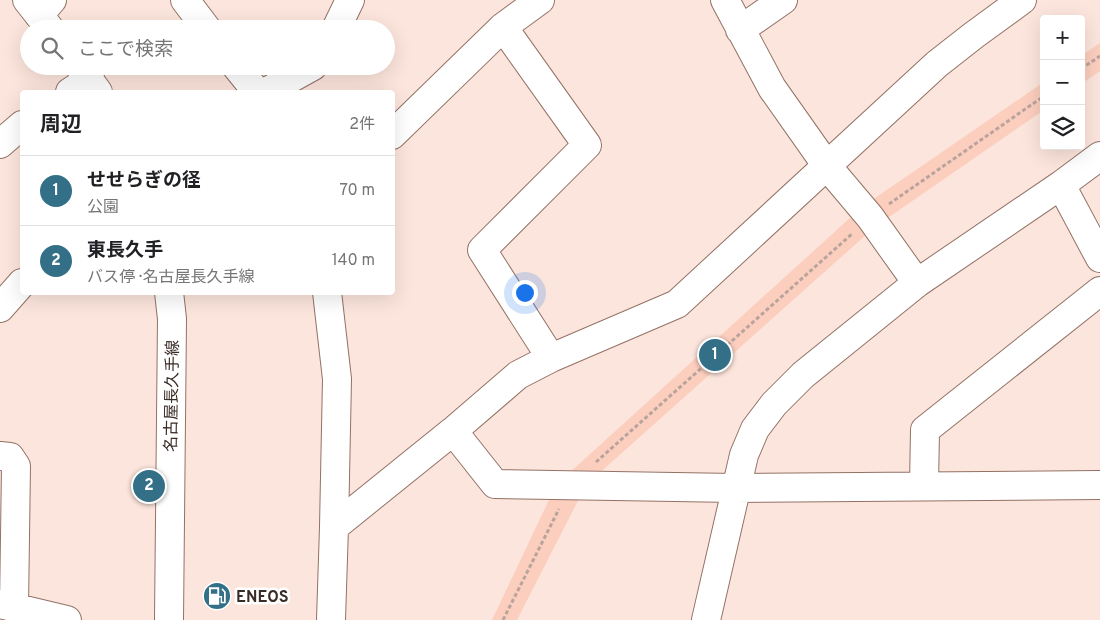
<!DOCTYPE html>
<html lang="ja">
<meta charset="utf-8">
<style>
:root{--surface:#fff;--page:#f6f6f6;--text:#202124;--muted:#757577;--line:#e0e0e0;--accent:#336f87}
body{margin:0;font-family:Overpass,"Noto Sans JP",sans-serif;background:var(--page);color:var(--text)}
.controls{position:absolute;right:15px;top:15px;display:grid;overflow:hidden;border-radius:5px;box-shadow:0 5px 20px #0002}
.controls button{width:45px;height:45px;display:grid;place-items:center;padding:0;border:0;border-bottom:1px solid var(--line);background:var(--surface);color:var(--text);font:25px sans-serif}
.you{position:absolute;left:524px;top:292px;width:18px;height:18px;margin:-12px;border:4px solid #fff;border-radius:50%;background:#1a73e8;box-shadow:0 0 0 8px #1a73e833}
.badge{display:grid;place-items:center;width:32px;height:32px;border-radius:50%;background:var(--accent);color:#fff;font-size:16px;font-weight:700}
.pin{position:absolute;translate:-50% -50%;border:2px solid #fff;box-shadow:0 1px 5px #0006}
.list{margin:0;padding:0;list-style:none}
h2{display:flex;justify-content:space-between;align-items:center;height:65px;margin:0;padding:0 20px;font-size:21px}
h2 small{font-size:16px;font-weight:400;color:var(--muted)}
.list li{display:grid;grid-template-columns:32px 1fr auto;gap:15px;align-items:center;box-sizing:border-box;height:70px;padding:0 20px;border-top:1px solid var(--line)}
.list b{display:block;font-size:19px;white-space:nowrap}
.list p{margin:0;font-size:16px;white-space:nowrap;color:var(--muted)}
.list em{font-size:16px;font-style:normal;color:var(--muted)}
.icon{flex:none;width:28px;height:28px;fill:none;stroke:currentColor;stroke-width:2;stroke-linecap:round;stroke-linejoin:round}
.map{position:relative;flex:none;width:1100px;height:620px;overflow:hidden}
.search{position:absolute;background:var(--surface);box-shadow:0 5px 20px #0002;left:20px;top:20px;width:375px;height:55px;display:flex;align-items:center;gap:12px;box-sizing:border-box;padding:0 18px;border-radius:28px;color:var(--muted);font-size:19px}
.panel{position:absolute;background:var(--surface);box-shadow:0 5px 20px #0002;left:20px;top:90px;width:375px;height:205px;border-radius:5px}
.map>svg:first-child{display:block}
.green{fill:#fccebe}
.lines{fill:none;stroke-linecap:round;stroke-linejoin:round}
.minor-casing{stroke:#937266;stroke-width:30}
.major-casing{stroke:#937266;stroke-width:30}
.path{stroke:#b8a49d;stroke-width:3;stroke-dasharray:4 2.5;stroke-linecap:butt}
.minor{stroke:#fff;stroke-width:28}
.major{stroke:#fff;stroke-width:28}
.labels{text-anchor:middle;stroke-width:5;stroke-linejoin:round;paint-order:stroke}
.street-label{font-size:16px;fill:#392b26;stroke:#fff}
.poi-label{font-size:16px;font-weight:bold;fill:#392b26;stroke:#fff;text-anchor:start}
</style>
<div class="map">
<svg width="1100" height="620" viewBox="0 0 1100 620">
<rect width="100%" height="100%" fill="#fce5dc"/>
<!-- green -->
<path class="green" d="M 1100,43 L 1100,71 L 1081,84 L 1081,56 Z
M 1044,82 L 1044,110 L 876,226 L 586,485 L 517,620 L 492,620 L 556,485 L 862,207 Z"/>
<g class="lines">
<defs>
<path id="minor" d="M 185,0 L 207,29
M 725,0 L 772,88 L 827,166 L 870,217 L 917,283
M 39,15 L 52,0
M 503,27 L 587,145 L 482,250 L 551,358
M 336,29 L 350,0
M 740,30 L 783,0
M 236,66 L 257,92
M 70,92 L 90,79
M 266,92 L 313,66
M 392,135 L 503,27 L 540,0
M 0,144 L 22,125
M 1061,185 L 1100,258
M 327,292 L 337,379 L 334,527 L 331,620
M 0,308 L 22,283
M 453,431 L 495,484 L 735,488 L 1100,485
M 0,456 L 10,457 L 16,466 L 14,607
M 924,486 L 925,430 L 1100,291
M 334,527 L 453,431 L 518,375 L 551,358 L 677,304 L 937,64 L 974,35 L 1022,0
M 0,604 L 67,620
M 706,620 L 744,455 L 755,429 L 774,404 L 803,375 L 917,283 L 1061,185 L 1100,156"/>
<path id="major" d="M 27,0 L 50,29
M 79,66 L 98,92
M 169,292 L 172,319 L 169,620"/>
</defs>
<!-- minor casing -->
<use href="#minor" class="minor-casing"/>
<!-- major casing -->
<use href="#major" class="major-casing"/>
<!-- path -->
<path class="path" d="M 1081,69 L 1100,56
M 889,204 L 1044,96
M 596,462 L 853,233
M 503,620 L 559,509"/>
<!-- minor -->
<use href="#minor" class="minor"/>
<!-- major -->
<use href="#major" class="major"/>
</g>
<!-- icons -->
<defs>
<symbol id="fuel-disc" viewBox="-11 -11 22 22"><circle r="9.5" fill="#336f87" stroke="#fff"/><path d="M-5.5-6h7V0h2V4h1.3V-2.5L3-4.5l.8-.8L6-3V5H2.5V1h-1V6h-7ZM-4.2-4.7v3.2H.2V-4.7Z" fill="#fff"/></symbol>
</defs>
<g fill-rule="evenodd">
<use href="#fuel-disc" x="201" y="580" width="32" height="32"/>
</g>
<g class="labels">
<!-- street labels -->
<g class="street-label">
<text transform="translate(171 396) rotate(-89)" y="6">名古屋長久手線</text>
</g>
<!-- poi labels -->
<g class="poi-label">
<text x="236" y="602">ENEOS</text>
</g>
</g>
</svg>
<div class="controls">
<button>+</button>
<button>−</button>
<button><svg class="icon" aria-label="layers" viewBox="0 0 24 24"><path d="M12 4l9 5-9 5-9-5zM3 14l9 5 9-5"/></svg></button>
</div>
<div class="you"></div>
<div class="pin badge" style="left:715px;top:355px">1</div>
<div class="pin badge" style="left:149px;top:486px">2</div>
<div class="search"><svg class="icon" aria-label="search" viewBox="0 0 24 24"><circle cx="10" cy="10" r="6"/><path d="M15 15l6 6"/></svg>ここで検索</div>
<section class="panel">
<h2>周辺<small>2件</small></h2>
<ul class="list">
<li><span class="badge">1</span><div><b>せせらぎの径</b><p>公園</p></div><em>70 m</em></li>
<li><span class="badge">2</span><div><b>東長久手</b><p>バス停 · 名古屋長久手線</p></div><em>140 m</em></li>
</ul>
</section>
</div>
